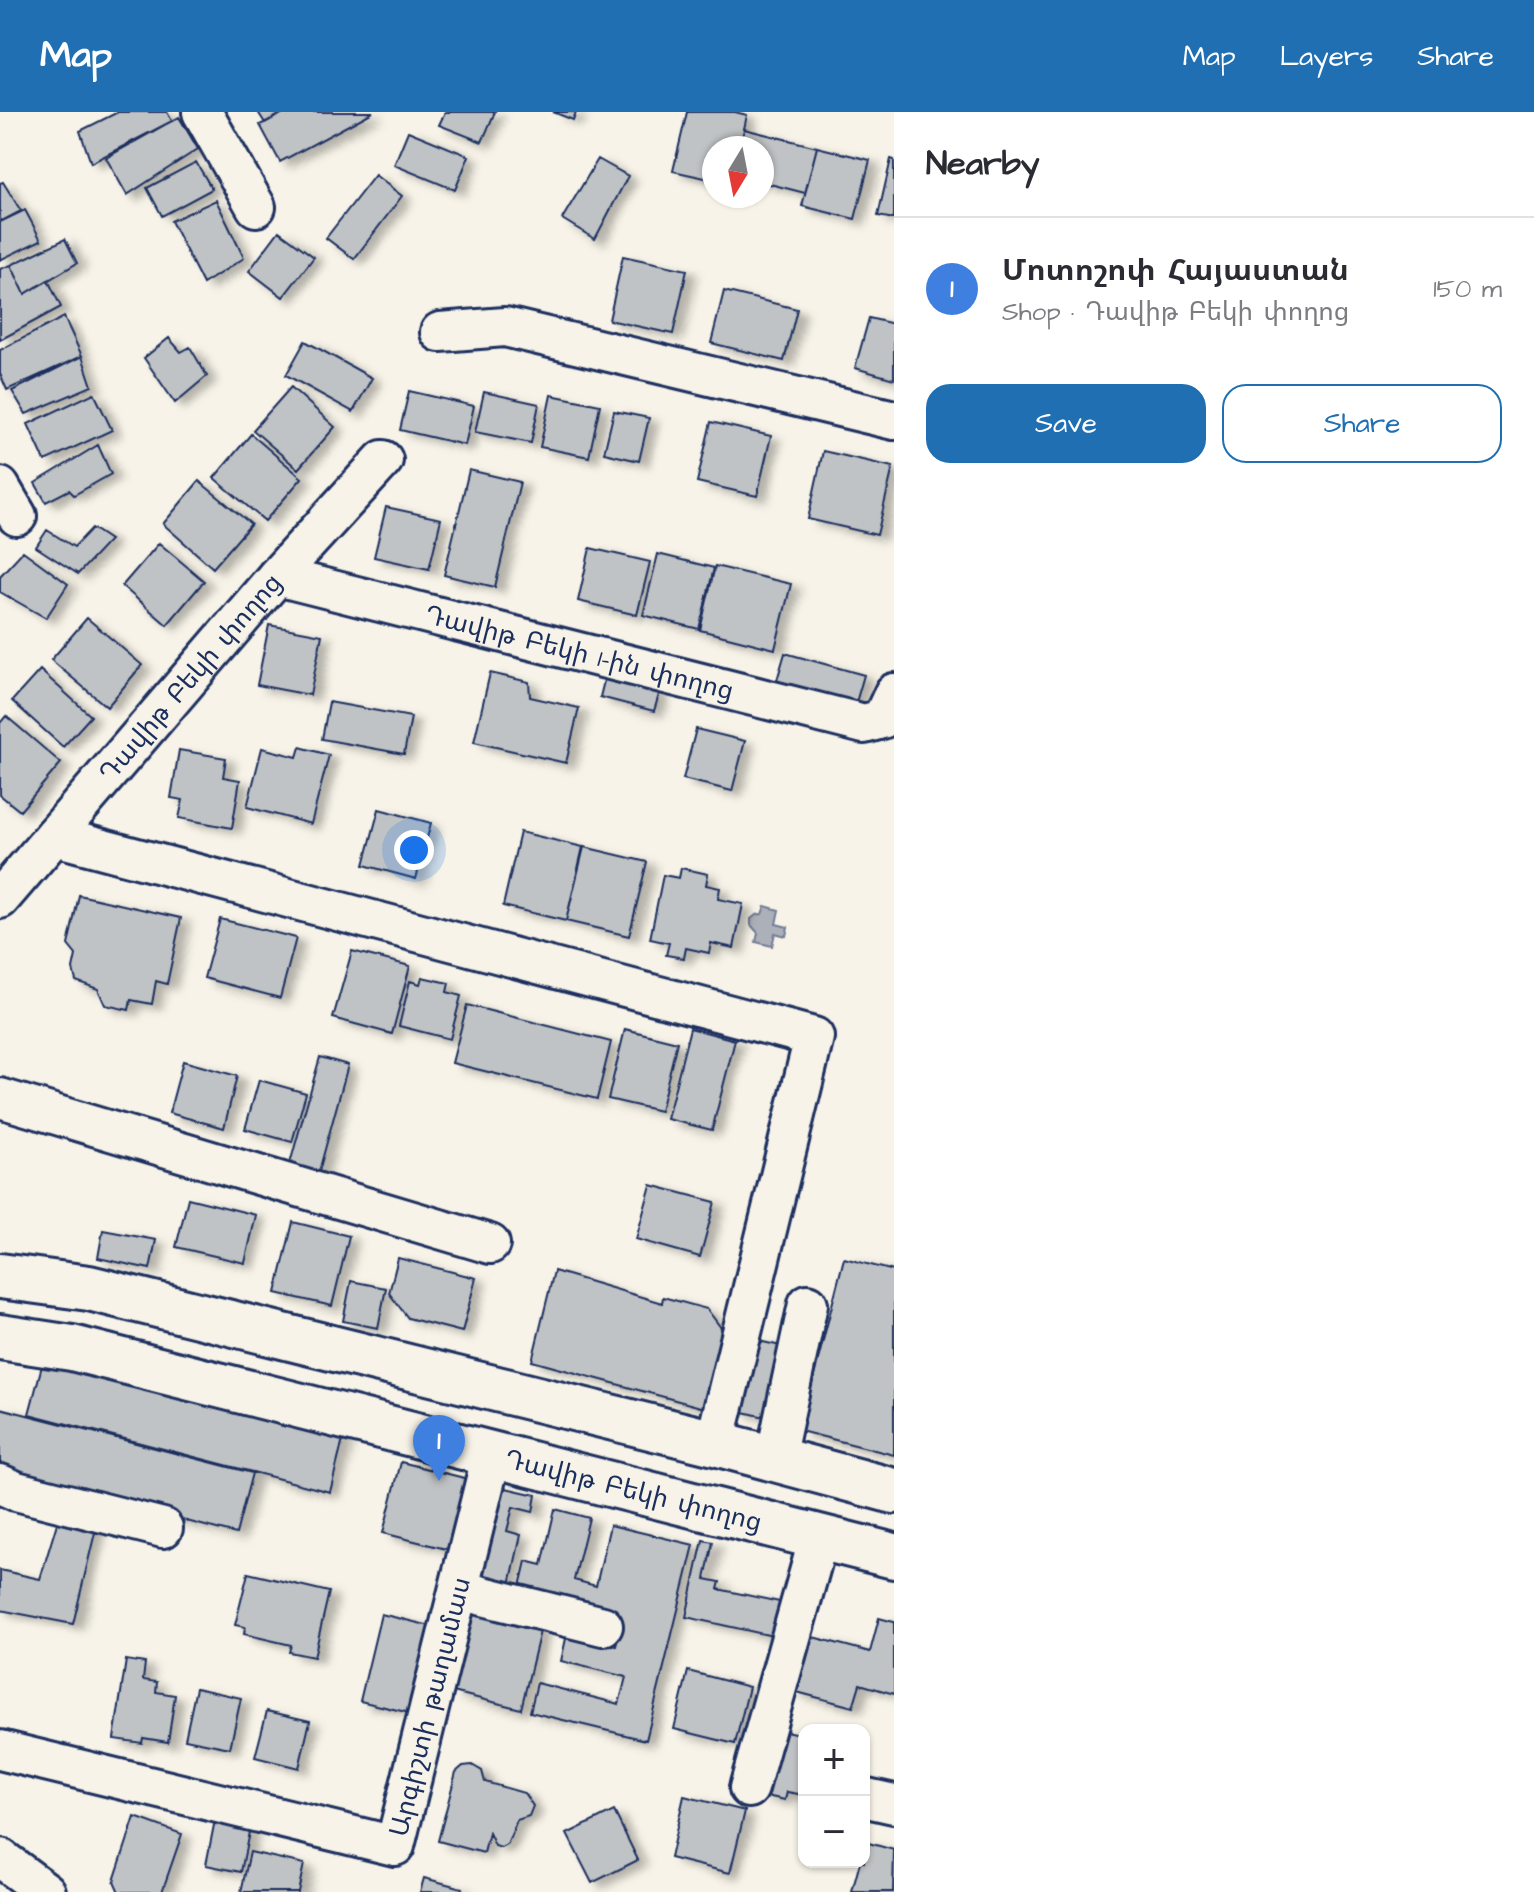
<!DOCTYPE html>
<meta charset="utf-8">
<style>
:root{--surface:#fff;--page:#f7f7f7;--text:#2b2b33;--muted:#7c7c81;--line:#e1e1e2;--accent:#1f6fb2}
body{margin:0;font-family:"Architects Daughter","Noto Sans Armenian",sans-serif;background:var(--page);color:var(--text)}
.controls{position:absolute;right:24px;bottom:24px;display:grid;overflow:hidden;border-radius:16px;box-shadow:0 2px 6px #0004}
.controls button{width:72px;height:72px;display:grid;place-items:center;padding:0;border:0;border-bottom:2px solid var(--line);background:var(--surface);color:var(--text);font:40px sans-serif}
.compass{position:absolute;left:702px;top:24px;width:72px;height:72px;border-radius:50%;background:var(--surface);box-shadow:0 2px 6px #0004;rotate:190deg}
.you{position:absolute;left:414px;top:738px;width:28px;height:28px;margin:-20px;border:6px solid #fff;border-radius:50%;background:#1a73e8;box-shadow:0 0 0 12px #1a73e833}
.badge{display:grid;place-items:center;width:52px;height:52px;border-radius:50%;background:var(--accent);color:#fff;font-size:26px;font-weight:700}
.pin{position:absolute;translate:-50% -66px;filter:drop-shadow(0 2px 4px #0008)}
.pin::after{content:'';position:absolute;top:42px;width:28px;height:24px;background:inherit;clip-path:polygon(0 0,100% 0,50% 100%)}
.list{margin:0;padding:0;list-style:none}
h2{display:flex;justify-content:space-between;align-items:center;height:104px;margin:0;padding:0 32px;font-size:34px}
h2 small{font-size:26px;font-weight:400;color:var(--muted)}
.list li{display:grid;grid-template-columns:52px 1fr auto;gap:24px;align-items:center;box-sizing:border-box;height:144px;padding:0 32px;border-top:2px solid var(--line)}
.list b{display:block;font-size:30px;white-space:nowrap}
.list p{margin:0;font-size:26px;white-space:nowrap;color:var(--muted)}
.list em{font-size:26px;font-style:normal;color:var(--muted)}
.actions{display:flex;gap:16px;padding:24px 32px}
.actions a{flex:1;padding:18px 0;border:2px solid var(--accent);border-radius:24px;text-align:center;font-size:28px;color:var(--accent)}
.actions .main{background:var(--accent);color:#fff}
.map{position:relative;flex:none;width:894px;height:1780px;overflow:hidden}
header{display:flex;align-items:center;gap:48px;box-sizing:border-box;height:112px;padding:0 40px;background:var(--accent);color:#fff}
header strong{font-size:38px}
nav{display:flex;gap:44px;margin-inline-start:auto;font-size:28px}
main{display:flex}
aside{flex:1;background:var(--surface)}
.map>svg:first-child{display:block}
.water{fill:#acb0b9;stroke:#727c95;stroke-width:2}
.building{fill:#c0c3c5;stroke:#1b2f5e;stroke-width:2;filter:url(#shadow)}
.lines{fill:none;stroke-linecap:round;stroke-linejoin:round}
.minor-casing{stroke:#1b2f5e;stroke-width:44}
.major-casing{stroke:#1b2f5e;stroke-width:50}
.minor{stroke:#f7f3e8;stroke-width:38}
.major{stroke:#f7f3e8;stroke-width:44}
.labels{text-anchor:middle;stroke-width:8;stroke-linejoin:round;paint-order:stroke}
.street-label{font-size:26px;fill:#1b2f5e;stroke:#f7f3e8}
</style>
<header>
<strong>Map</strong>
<nav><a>Map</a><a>Layers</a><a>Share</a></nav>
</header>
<main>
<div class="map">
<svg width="894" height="1780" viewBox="0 0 894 1780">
<defs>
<filter id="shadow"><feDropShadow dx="9" dy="5" stdDeviation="4" flood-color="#0004"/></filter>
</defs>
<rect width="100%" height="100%" fill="#f7f3e8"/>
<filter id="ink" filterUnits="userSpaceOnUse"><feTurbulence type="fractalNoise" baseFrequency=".0125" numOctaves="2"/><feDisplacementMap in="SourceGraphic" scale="16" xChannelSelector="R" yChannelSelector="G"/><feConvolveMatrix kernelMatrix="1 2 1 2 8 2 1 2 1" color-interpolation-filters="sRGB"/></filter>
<g filter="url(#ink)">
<!-- water -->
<path class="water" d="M 765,794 L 779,798 L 776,812 L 788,815 L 786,824 L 775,821 L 772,834 L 756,830 L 758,821 L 751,813 L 751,807 L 756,803 L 762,802 Z"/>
<!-- building -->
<path class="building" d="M 118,0 L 167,0 L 172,9 L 91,51 L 80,19 Z
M 258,0 L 285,0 L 265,11 Z
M 285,0 L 373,0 L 280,50 L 260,13 Z
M 445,0 L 495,0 L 482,30 L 439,13 Z
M 553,0 L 576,0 L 573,8 Z
M 687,0 L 735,0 L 747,3 L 740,36 L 714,36 L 714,68 L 673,59 Z
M 179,5 L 198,37 L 127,83 L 106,46 Z
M 744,17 L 817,35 L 805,81 L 762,70 L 762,36 L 740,36 Z
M 408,19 L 469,44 L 455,78 L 394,53 Z
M 817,35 L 870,48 L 855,107 L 802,94 Z
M 598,47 L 628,64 L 595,127 L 562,107 Z
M 891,47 L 894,48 L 894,107 L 878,104 Z
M 196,50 L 212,77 L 162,104 L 147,76 Z
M 375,63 L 402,84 L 354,147 L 326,126 Z
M 3,70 L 21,99 L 0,110 L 0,71 Z
M 216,88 L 244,146 L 203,172 L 171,109 Z
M 25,98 L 41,128 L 0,148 L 0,110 Z
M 279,119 L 314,145 L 283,185 L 249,159 Z
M 65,127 L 77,151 L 25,182 L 11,153 Z
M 623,144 L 687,158 L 673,222 L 609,208 Z
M 11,153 L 25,182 L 48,168 L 61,195 L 0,228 L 0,157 Z
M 724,179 L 797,197 L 784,249 L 711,231 Z
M 64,205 L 82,244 L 7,278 L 0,262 L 0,238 Z
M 869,206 L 894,212 L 894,267 L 855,256 Z
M 169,226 L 181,240 L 190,235 L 207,264 L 175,291 L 144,246 Z
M 305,229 L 372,266 L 353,300 L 286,263 Z
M 82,244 L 92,274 L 26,302 L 12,279 Z
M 291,275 L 335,315 L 298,357 L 253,318 Z
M 409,279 L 474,294 L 465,333 L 400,318 Z
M 484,280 L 539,292 L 531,331 L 475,320 Z
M 94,281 L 112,318 L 45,349 L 28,312 Z
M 551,283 L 600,293 L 589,345 L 540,335 Z
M 614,299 L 649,306 L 639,349 L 604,341 Z
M 711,310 L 771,324 L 757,384 L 697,370 Z
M 251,322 L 302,366 L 265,409 L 214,366 Z
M 98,333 L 111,362 L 74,383 L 69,378 L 46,390 L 35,371 Z
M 823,339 L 893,355 L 877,423 L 808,407 Z
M 469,358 L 520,370 L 495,475 L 444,463 Z
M 199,369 L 251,412 L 213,456 L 163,412 Z
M 386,395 L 441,407 L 429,457 L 374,445 Z
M 92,416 L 110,428 L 78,462 L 36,435 L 47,418 L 74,435 Z
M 159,431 L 204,469 L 167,513 L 122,474 Z
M 590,436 L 650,450 L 637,503 L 578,489 Z
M 23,439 L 68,472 L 46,506 L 0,480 L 0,464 Z
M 658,442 L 714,456 L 699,517 L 643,503 Z
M 715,454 L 791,472 L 775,537 L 700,518 Z
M 87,506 L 142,553 L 107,595 L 51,548 Z
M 269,513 L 322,523 L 310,583 L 257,573 Z
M 785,541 L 864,563 L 857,587 L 845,594 L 775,575 Z
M 40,558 L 91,604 L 63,635 L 12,589 Z
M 490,561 L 529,570 L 530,585 L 579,596 L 566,651 L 474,630 Z
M 605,565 L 660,579 L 654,599 L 600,585 Z
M 329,590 L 411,605 L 404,642 L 322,627 Z
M 6,604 L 61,651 L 20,699 L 0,683 L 0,611 Z
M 696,617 L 745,629 L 732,679 L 683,667 Z
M 300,635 L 329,643 L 311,712 L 247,695 L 262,636 L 297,645 Z
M 179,638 L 226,646 L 223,665 L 240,668 L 232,716 L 179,706 L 183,688 L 171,686 Z
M 379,697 L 431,711 L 416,767 L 364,753 Z
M 520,720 L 583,735 L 566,809 L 503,794 Z
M 584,735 L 647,750 L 629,824 L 566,809 Z
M 681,756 L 708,762 L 706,773 L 720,776 L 718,787 L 743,792 L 734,836 L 711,831 L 709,841 L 686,836 L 684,846 L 666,843 L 669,831 L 650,827 L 663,763 L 679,766 Z
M 79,783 L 181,806 L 167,872 L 156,869 L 152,892 L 131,888 L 129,898 L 105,893 L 98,877 L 76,869 L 73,857 L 76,843 L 68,833 Z
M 220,807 L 296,826 L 280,886 L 204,866 Z
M 352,839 L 410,854 L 392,922 L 333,906 Z
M 422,865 L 449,871 L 447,880 L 461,884 L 450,927 L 399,914 L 410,869 L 420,872 Z
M 467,893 L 611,930 L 597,987 L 452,951 Z
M 690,916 L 735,928 L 712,1018 L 667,1007 Z
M 625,917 L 677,930 L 660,999 L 608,987 Z
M 320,945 L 348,953 L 318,1063 L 289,1055 Z
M 183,949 L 237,964 L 224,1016 L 169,1001 Z
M 259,968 L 306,981 L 292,1030 L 245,1017 Z
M 651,1073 L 715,1090 L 700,1145 L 636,1127 Z
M 188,1086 L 256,1103 L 245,1151 L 176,1135 Z
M 293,1110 L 349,1124 L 332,1194 L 276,1181 Z
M 103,1118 L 156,1128 L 150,1157 L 98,1146 Z
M 398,1146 L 476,1166 L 462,1220 L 408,1206 L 389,1181 Z
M 844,1146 L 894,1159 L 894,1343 L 800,1319 Z
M 554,1159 L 662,1191 L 663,1185 L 707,1197 L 724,1220 L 708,1297 L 532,1249 Z
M 351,1169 L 386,1176 L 378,1216 L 343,1209 Z
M 754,1228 L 781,1234 L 765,1305 L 739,1299 Z
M 44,1246 L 344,1324 L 330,1380 L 29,1302 Z
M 0,1296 L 252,1361 L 236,1422 L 0,1360 Z
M 401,1350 L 472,1368 L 454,1439 L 383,1421 Z
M 497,1374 L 536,1383 L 533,1400 L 513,1395 L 507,1419 L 521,1423 L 509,1477 L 475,1469 Z
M 555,1397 L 589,1406 L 574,1468 L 596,1474 L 610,1413 L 694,1433 L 646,1628 L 530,1600 L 537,1571 L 619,1592 L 626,1565 L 561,1549 L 567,1522 L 616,1534 L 622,1509 L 518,1483 L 526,1449 L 542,1453 Z
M 61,1398 L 98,1408 L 73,1512 L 0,1498 L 0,1458 L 40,1467 Z
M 703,1428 L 713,1430 L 705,1467 L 720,1470 L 718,1477 L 789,1492 L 782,1526 L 686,1505 Z
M 248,1461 L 329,1480 L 314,1545 L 289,1540 L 291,1533 L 244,1522 L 245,1515 L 235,1513 Z
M 473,1499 L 541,1515 L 521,1597 L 453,1580 Z
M 381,1502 L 435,1515 L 414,1602 L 360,1589 Z
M 879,1506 L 894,1510 L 894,1582 L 860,1572 L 853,1595 L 793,1579 L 809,1524 L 870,1540 Z
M 126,1548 L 145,1551 L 143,1568 L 157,1570 L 156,1580 L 175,1583 L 168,1630 L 143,1626 L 142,1631 L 114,1627 Z
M 688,1559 L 749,1575 L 735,1632 L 674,1617 Z
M 196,1576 L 241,1586 L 230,1636 L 185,1627 Z
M 267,1599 L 310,1609 L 299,1656 L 255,1645 Z
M 776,1617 L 804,1623 L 804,1683 L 787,1680 L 785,1688 L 761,1683 Z
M 472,1653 L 482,1659 L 485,1670 L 524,1681 L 533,1694 L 529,1704 L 517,1708 L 507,1733 L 501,1736 L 495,1734 L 489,1721 L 484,1741 L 438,1729 L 456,1660 L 463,1654 Z
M 684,1684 L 745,1699 L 730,1761 L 670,1746 Z
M 614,1699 L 638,1748 L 592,1771 L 567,1722 Z
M 135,1705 L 182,1722 L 162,1780 L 119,1780 L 114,1769 Z
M 215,1708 L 250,1715 L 241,1760 L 206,1753 Z
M 865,1730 L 894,1738 L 893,1780 L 852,1780 L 860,1750 L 864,1750 Z
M 250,1740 L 304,1752 L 298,1780 L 241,1780 Z
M 424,1766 L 462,1776 L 461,1780 L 420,1780 Z"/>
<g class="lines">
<defs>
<g id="minor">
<path d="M 202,0 L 256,95"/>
<path d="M 440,220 L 505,215 L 894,308"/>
<path d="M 0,375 L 17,404"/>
<path id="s1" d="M 277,464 L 864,612 L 882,607 L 894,581"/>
<path d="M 54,724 L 814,925 L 715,1331"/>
<path id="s2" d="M 0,787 L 277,464 L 383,348"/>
<path d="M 0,986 L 490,1132"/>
<path d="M 775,1347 L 808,1192"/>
<path d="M 0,1372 L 16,1379 L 163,1416"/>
<path d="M 459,1478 L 603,1514"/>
<path id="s3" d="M 0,1638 L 395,1734 L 492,1342"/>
<path d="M 749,1676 L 819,1425"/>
<path d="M 867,1686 L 894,1692"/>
<path d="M 0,1746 L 46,1780"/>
</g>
<g id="major">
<path d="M 0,1164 L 89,1176 L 715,1331 L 894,1379"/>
<path id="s4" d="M 0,1225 L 72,1236 L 894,1444"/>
</g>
</defs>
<!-- minor casing -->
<use href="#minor" class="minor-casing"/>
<!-- major casing -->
<use href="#major" class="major-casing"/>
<!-- minor -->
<use href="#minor" class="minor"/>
<!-- major -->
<use href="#major" class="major"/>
</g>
</g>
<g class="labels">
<!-- street labels -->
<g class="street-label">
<text dy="9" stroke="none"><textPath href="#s1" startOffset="312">Դավիթ Բեկի 1-ին փողոց</textPath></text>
<text dy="9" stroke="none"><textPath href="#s2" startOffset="292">Դավիթ Բեկի փողոց</textPath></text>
<text dy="9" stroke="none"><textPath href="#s4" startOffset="652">Դավիթ Բեկի փողոց</textPath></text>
<text dy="9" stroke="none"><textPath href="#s3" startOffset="550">Արգիշտի թաղամաս</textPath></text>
</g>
</g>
</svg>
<div class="controls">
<button>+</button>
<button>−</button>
</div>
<svg class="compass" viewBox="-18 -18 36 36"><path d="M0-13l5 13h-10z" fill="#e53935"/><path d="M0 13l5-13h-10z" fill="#7c7c81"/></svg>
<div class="you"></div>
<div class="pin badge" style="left:439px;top:1369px;background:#3f7fe0">1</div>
</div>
<aside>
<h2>Nearby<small></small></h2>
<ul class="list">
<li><span class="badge" style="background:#3f7fe0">1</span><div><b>Մոտոշոփ Հայաստան</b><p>Shop · Դավիթ Բեկի փողոց</p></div><em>150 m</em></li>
</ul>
<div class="actions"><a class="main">Save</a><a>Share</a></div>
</aside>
</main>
